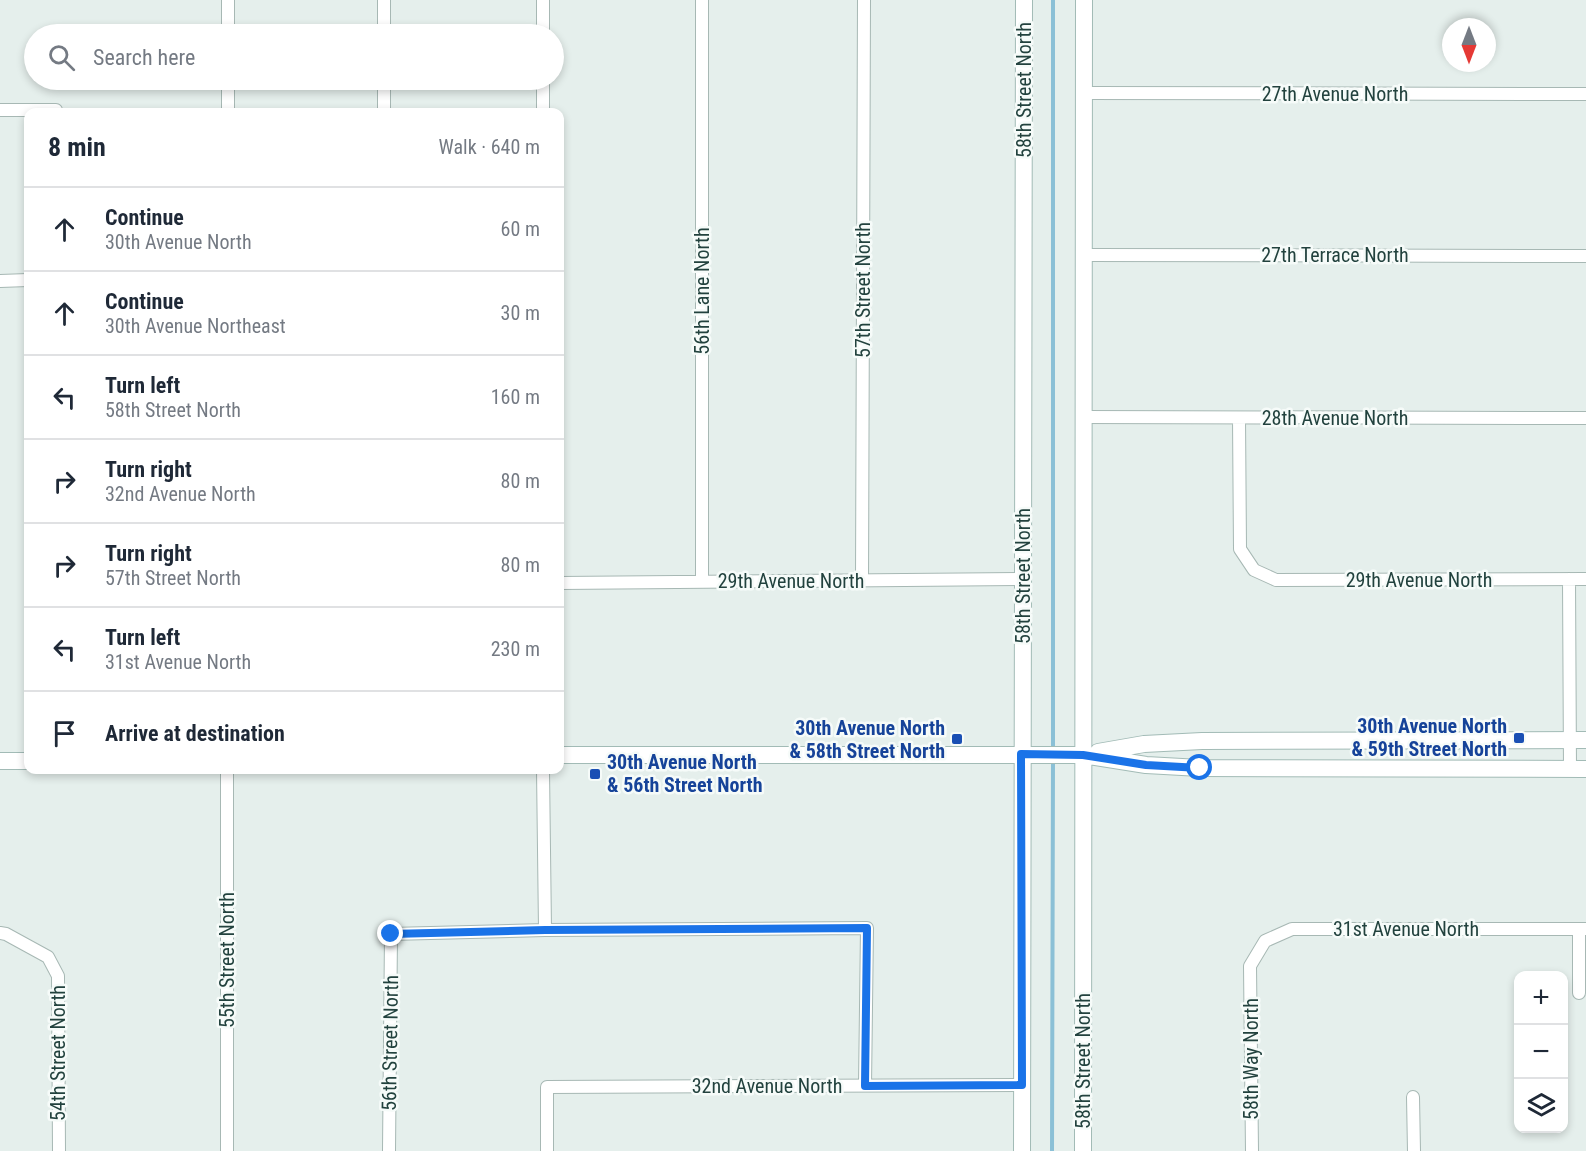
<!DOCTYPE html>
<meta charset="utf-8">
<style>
:root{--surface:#fff;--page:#f6f6f7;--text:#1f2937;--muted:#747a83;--line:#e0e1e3}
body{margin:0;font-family:"Roboto Condensed",sans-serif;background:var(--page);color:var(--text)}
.controls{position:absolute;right:18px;bottom:18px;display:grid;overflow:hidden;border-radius:12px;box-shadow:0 3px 9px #0003}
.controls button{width:54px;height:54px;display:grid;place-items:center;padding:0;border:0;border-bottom:2px solid var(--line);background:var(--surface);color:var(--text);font:30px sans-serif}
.compass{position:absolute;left:1442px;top:18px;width:54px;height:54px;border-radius:50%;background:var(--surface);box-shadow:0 3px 9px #0003;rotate:180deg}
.stop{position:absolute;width:18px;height:18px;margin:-14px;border:4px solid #1a73e8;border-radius:50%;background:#fff}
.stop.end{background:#1a73e8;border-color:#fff;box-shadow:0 2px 6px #0008}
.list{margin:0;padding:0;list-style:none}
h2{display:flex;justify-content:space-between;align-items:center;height:78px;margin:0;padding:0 24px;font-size:26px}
h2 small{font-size:20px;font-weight:400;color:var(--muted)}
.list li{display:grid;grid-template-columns:39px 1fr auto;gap:18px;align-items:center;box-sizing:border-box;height:84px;padding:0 24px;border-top:2px solid var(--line)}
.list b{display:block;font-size:22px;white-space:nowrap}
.list p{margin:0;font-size:20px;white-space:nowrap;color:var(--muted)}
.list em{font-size:20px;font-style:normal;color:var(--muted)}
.icon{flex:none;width:33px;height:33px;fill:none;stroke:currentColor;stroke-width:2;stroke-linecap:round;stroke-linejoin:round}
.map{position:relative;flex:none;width:1586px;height:1151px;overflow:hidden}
.search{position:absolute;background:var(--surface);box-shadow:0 3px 9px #0003;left:24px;top:24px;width:540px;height:66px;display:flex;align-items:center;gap:15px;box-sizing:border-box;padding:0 21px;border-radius:33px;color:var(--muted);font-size:22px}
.panel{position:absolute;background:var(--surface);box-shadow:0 3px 9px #0003;left:24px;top:108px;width:540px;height:666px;border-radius:12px}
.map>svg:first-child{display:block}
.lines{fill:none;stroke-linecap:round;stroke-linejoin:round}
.stream{stroke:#8bc0d6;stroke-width:4}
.street-casing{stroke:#a7b8b4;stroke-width:14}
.secondary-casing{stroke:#a2bbb6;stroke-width:18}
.street{stroke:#fff;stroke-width:12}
.secondary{stroke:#fff;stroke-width:16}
.route{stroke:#1a73e8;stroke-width:8}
.transit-dot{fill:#1a4fb4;stroke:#f6fbf9;stroke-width:2}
.labels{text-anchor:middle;stroke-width:5;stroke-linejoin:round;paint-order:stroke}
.street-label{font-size:20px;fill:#22423e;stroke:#f6fbf9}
.transit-label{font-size:20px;font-weight:bold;fill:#164399;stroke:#f6fbf9;text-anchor:end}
</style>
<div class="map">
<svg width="1586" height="1151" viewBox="0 0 1586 1151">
<rect width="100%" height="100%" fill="#e5efec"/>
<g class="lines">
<!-- stream -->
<path class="stream" d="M 1053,0 L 1053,749
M 1052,1151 L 1053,760"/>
<defs>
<path id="street" d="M 384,0 L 384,34
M 543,0 L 543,34
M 702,0 L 702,582
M 228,34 L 228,0
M 384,80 L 384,112
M 543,80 L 543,112
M 1084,93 L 1586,94
M 0,110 L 56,110 L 56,112
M 228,112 L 228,80
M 1084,255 L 1586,256
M 0,281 L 28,280
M 1083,417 L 1586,418
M 1239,418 L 1240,549 L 1254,570 L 1276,580 L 1586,579
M 1569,579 L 1570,769
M 862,580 L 864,0
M 560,583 L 1023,579
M 543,770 L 545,930
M 1579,929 L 1579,993
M 0,933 L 6,934 L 48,957 L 58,976 L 59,1151
M 1413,1097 L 1414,1151
M 227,1151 L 227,770
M 389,1151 L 391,934 L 545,930 L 867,928 L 865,1086
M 547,1151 L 547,1087 L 1022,1085
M 1252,1151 L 1250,966 L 1265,941 L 1292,929 L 1586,929"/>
<path id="secondary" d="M 1098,752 L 1144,744 L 1202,741 L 1586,740
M 560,755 L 1083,755 L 1146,765 L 1200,768 L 1586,769
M 0,761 L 28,761
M 1022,1151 L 1024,0
M 1083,1151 L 1084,0"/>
</defs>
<!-- street casing -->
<use href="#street" class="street-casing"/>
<!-- secondary casing -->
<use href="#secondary" class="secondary-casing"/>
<!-- street -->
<use href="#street" class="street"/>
<!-- secondary -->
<use href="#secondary" class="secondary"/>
</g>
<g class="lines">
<!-- route -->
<path class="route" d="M 391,934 L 545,930 L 867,928 L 865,1086 L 1022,1085 L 1021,754 L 1083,755 L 1146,765 L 1200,768"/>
</g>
<!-- markers -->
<g class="transit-dot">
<rect x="1513" y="732" width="12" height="12" rx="3"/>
<rect x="951" y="733" width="12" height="12" rx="3"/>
<rect x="589" y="768" width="12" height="12" rx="3"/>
</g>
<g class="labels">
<!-- street labels -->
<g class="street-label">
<text transform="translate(1024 90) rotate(-90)" y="7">58th Street North</text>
<text x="1335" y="101">27th Avenue North</text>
<text x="1335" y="262">27th Terrace North</text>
<text transform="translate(863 290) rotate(-90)" y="7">57th Street North</text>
<text transform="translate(702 291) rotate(-90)" y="7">56th Lane North</text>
<text x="1335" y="425">28th Avenue North</text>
<text transform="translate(1023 576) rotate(-90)" y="7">58th Street North</text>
<text x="1419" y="587">29th Avenue North</text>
<text x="791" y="588">29th Avenue North</text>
<text x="1406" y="936">31st Avenue North</text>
<text transform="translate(227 960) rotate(-90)" y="7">55th Street North</text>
<text transform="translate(390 1043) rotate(-89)" y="7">56th Street North</text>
<text transform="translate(58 1053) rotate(-90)" y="7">54th Street North</text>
<text transform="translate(1251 1059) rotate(-90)" y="7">58th Way North</text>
<text transform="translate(1083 1061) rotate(-90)" y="7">58th Street North</text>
<text x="767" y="1093">32nd Avenue North</text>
</g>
<!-- transit labels -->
<g class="transit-label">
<text x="1507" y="733">30th Avenue North<tspan x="1507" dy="23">&amp; 59th Street North</tspan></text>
<text x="945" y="735">30th Avenue North<tspan x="945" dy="23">&amp; 58th Street North</tspan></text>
<text x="607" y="769" text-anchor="start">30th Avenue North<tspan x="607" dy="23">&amp; 56th Street North</tspan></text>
</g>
</g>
</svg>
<div class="controls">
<button>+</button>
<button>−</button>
<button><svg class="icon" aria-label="layers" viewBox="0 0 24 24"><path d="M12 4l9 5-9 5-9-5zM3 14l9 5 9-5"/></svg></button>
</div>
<svg class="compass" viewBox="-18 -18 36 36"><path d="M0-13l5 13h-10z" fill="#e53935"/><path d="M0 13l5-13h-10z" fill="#747a83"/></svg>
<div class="stop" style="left:1200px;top:768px"></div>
<div class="stop end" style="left:391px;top:934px"></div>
<div class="search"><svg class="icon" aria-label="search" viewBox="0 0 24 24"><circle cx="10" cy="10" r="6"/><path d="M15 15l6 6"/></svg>Search here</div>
<section class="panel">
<h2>8 min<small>Walk · 640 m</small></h2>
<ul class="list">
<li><svg class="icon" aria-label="ahead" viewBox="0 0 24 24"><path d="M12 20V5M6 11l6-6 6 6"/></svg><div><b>Continue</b><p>30th Avenue North</p></div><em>60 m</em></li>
<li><svg class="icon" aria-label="ahead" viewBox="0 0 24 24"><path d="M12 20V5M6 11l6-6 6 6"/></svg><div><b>Continue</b><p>30th Avenue Northeast</p></div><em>30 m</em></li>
<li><svg class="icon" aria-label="left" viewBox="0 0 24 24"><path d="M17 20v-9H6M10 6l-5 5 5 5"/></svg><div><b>Turn left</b><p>58th Street North</p></div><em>160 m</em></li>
<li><svg class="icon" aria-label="right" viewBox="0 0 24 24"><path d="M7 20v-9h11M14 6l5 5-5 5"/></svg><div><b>Turn right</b><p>32nd Avenue North</p></div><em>80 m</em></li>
<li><svg class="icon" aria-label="right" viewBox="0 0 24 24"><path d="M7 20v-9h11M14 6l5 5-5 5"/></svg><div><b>Turn right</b><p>57th Street North</p></div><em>80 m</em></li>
<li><svg class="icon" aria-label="left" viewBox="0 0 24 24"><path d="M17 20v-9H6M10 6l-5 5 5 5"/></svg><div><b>Turn left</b><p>31st Avenue North</p></div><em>230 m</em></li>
<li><svg class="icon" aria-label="arrive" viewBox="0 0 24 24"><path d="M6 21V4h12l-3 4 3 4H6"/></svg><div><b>Arrive at destination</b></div></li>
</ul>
</section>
</div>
